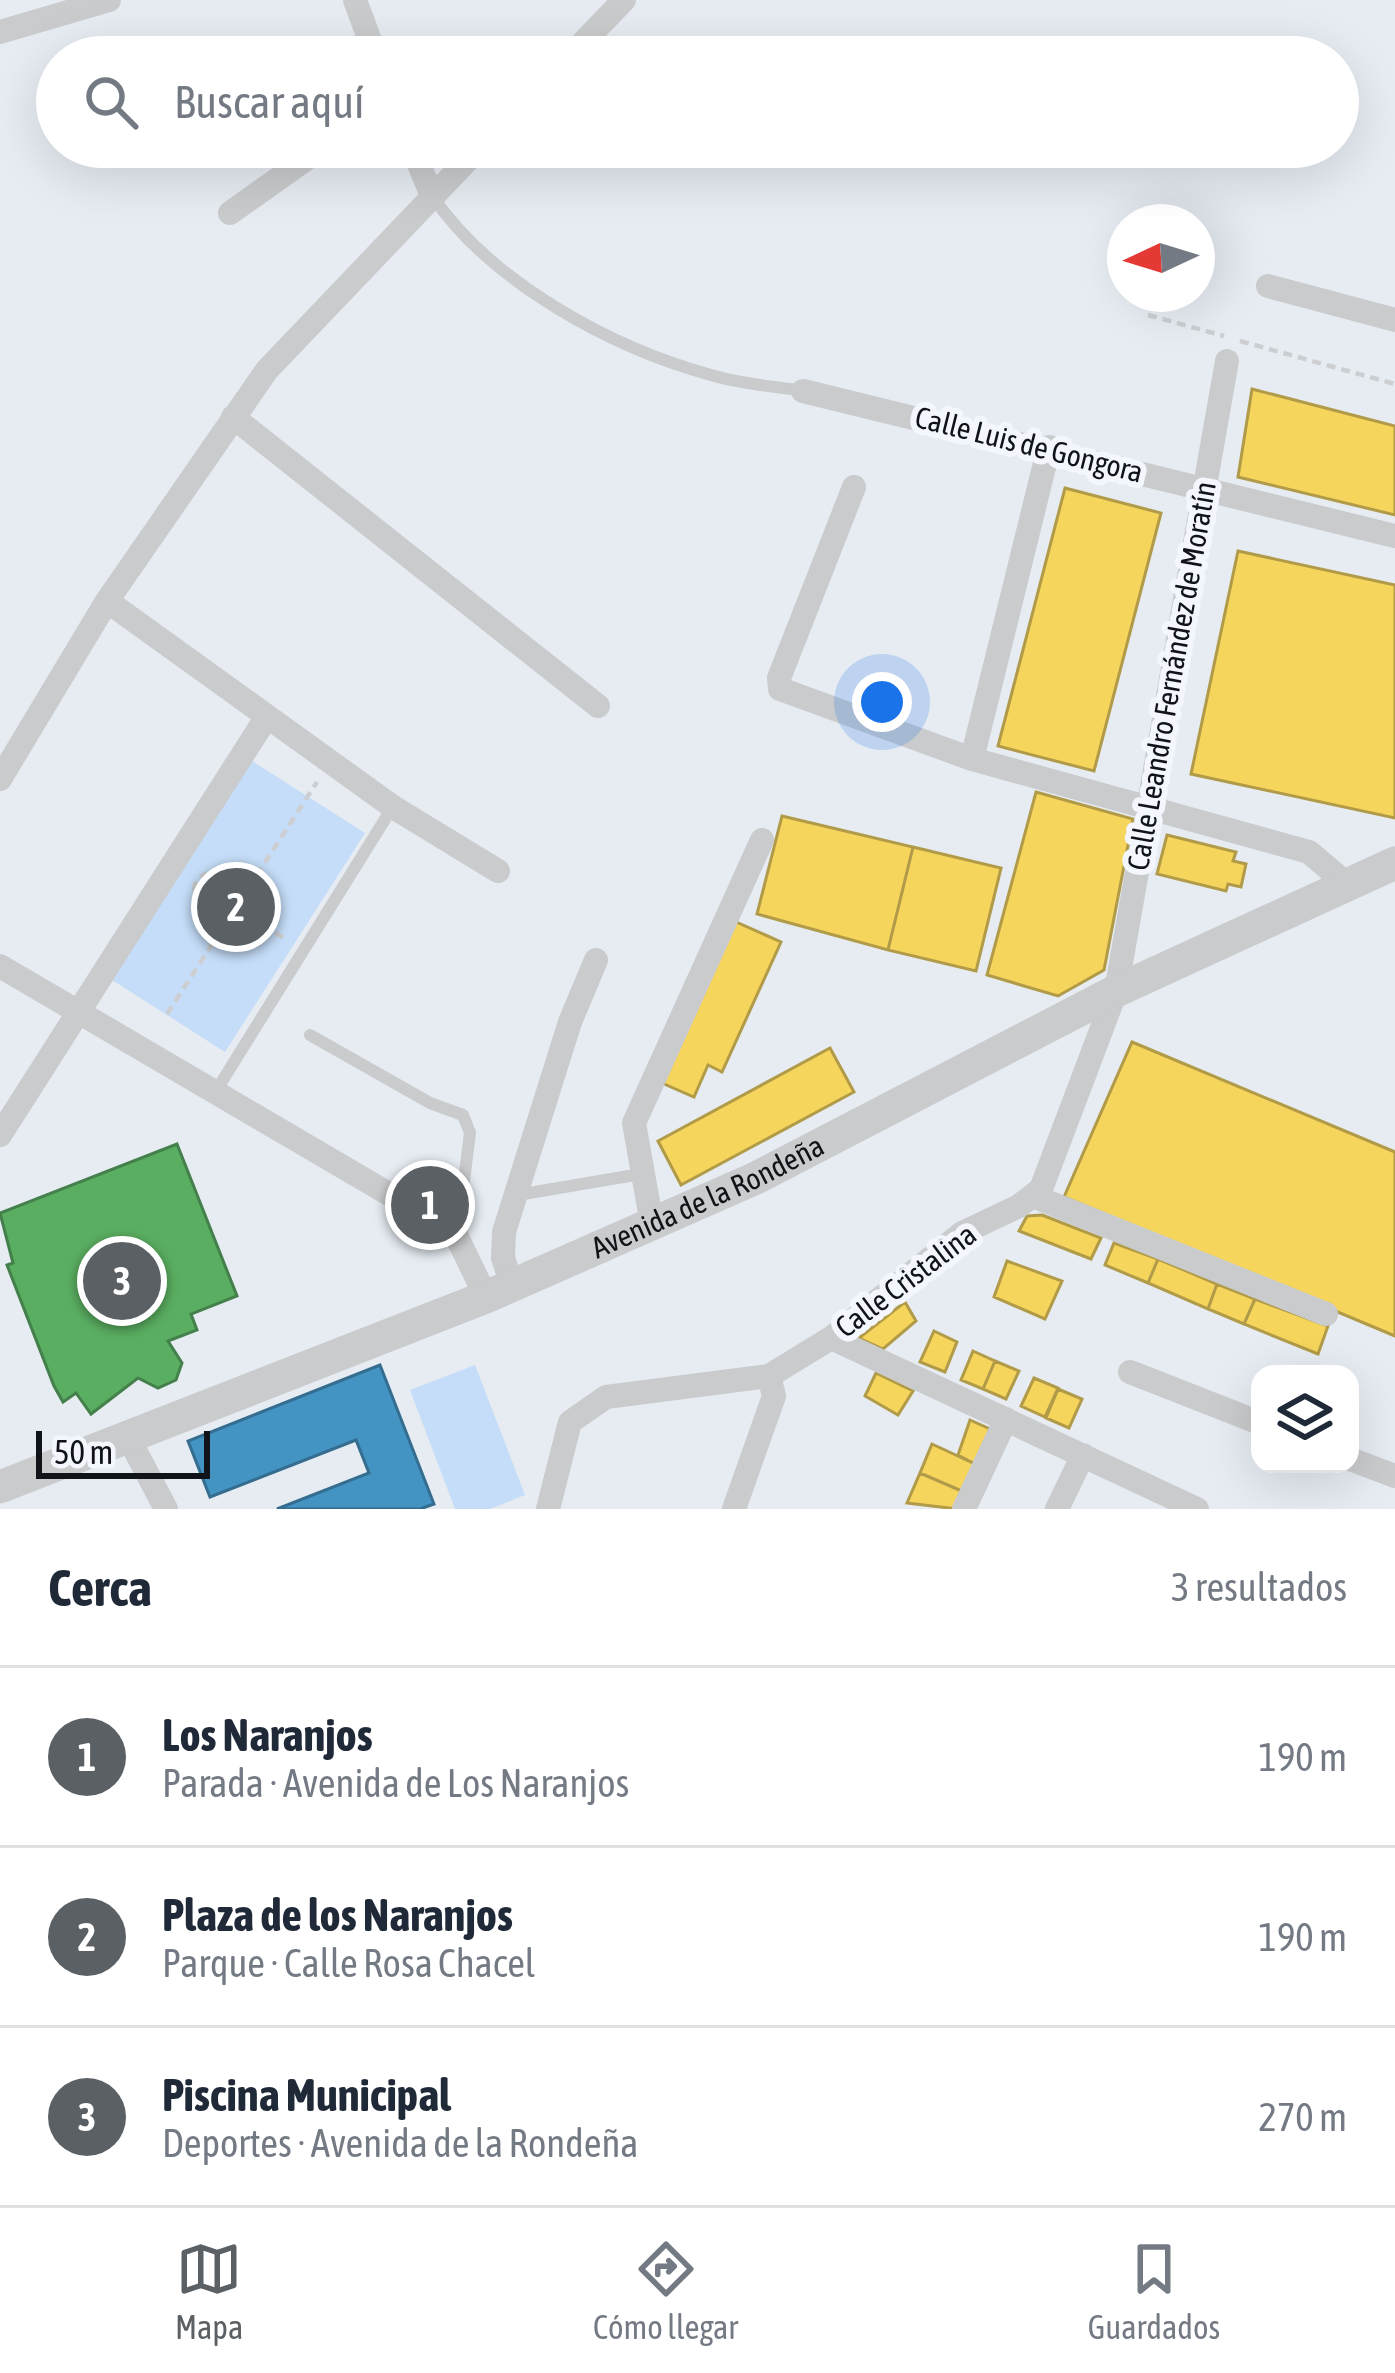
<!DOCTYPE html>
<html lang="es">
<meta charset="utf-8">
<style>
:root{--surface:#fff;--page:#f2f2f3;--text:#1f2937;--muted:#747a83;--line:#e0e1e3;--accent:#5b6065}
body{margin:0;font-family:"Asap Condensed",sans-serif;background:var(--page);color:var(--text)}
.controls{position:absolute;right:36px;bottom:36px;display:grid;overflow:hidden;border-radius:24px;box-shadow:0 12px 48px #0002}
.controls button{width:108px;height:108px;display:grid;place-items:center;padding:0;border:0;border-bottom:3px solid var(--line);background:var(--surface);color:var(--text);font:60px sans-serif}
.compass{position:absolute;left:1107px;top:204px;width:108px;height:108px;border-radius:50%;background:var(--surface);box-shadow:0 12px 48px #0002;rotate:266deg}
.scale{position:absolute;left:36px;bottom:30px;width:174px;box-sizing:border-box;padding-left:12px;border:6px solid #101419;border-top:0;font-size:33px;line-height:42px;white-space:nowrap;color:#101419;-webkit-text-stroke:9px #f3f7fd;paint-order:stroke}
.you{position:absolute;left:882px;top:702px;width:42px;height:42px;margin:-30px;border:9px solid #fff;border-radius:50%;background:#1a73e8;box-shadow:0 0 0 18px #1a73e833}
.badge{display:grid;place-items:center;width:78px;height:78px;border-radius:50%;background:var(--accent);color:#fff;font-size:39px;font-weight:700}
.pin{position:absolute;translate:-50% -50%;border:6px solid #fff;box-shadow:0 3px 12px #0006}
.list{margin:0;padding:0;list-style:none}
h2{display:flex;justify-content:space-between;align-items:center;height:156px;margin:0;padding:0 48px;font-size:51px}
h2 small{font-size:39px;font-weight:400;color:var(--muted)}
.list li{display:grid;grid-template-columns:78px 1fr auto;gap:36px;align-items:center;box-sizing:border-box;height:180px;padding:0 48px;border-top:3px solid var(--line)}
.list b{display:block;font-size:45px;white-space:nowrap}
.list p{margin:0;font-size:39px;white-space:nowrap;color:var(--muted)}
.list em{font-size:39px;font-style:normal;color:var(--muted)}
.icon{flex:none;width:66px;height:66px;fill:none;stroke:currentColor;stroke-width:2;stroke-linecap:round;stroke-linejoin:round}
.map{position:relative;flex:none;width:1395px;height:1509px;overflow:hidden}
.search{position:absolute;background:var(--surface);box-shadow:0 12px 48px #0002;left:36px;right:36px;top:36px;height:132px;display:flex;align-items:center;gap:30px;box-sizing:border-box;padding:0 42px;border-radius:66px;color:var(--muted);font-size:45px}
.sheet{height:696px;background:var(--surface)}
nav{display:flex;justify-content:space-around;align-items:center;box-sizing:border-box;height:168px;border-top:3px solid var(--line);background:var(--surface);font-size:33px;color:var(--muted)}
nav a{display:grid;justify-items:center;gap:6px}
nav .on{color:var(--accent)}
.map>svg:first-child{display:block}
.green{fill:#c5ddf8}
.homes{fill:#f6d55c;stroke:#b19b48;stroke-width:3}
.schools{fill:#4393c3;stroke:#346d90;stroke-width:3}
.public{fill:#5aae61;stroke:#44804b;stroke-width:3}
.lines{fill:none;stroke-linecap:round;stroke-linejoin:round}
.path{stroke:#ccced1;stroke-width:4.5;stroke-dasharray:9 6;stroke-linecap:butt}
.service{stroke:#c9cbcd;stroke-width:12}
.minor{stroke:#c9cbcd;stroke-width:24}
.tertiary{stroke:#c9cbcd;stroke-width:33}
.labels{text-anchor:middle;stroke-width:12;stroke-linejoin:round;paint-order:stroke}
.street-label{font-size:30px;fill:#101419;stroke:#f3f7fd}
</style>
<div class="map">
<svg width="1395" height="1509" viewBox="0 0 1395 1509">
<rect width="100%" height="100%" fill="#e6ecf2"/>
<!-- green -->
<path class="green" d="M 249,759 L 365,833 L 225,1052 L 109,978 Z
M 475,1365 L 525,1495 L 490,1509 L 455,1509 L 410,1390 Z"/>
<!-- homes -->
<path class="homes" d="M 1252,389 L 1395,426 L 1395,515 L 1238,477 Z
M 1065,488 L 1161,513 L 1094,771 L 998,746 Z
M 1238,551 L 1395,585 L 1395,818 L 1191,774 Z
M 1036,792 L 1133,819 L 1104,970 L 1058,996 L 987,975 Z
M 782,816 L 913,847 L 888,950 L 757,914 Z
M 1167,835 L 1236,852 L 1233,861 L 1246,864 L 1241,887 L 1228,884 L 1226,891 L 1157,874 Z
M 913,847 L 1001,868 L 976,971 L 888,950 Z
M 734,921 L 781,942 L 722,1072 L 708,1065 L 694,1097 L 662,1083 Z
M 1132,1042 L 1395,1152 L 1395,1336 L 1064,1197 Z
M 830,1048 L 854,1092 L 681,1185 L 658,1141 Z
M 1042,1215 L 1101,1238 L 1091,1259 L 1019,1231 L 1027,1216 Z
M 1114,1243 L 1158,1259 L 1148,1283 L 1105,1265 Z
M 1158,1259 L 1217,1284 L 1208,1309 L 1148,1283 Z
M 1007,1261 L 1062,1281 L 1045,1319 L 994,1297 Z
M 1217,1284 L 1255,1299 L 1244,1324 L 1208,1309 Z
M 1255,1299 L 1328,1326 L 1318,1354 L 1244,1324 Z
M 905,1302 L 916,1321 L 883,1349 L 859,1338 Z
M 934,1331 L 957,1342 L 945,1372 L 920,1362 Z
M 973,1351 L 995,1361 L 983,1389 L 961,1380 Z
M 995,1361 L 1019,1371 L 1006,1399 L 983,1389 Z
M 876,1373 L 913,1391 L 898,1415 L 865,1396 Z
M 1034,1378 L 1058,1388 L 1045,1417 L 1021,1406 Z
M 1058,1389 L 1082,1399 L 1069,1428 L 1046,1418 Z
M 970,1420 L 990,1429 L 975,1464 L 958,1455 Z
M 932,1444 L 975,1464 L 964,1492 L 920,1473 Z
M 920,1473 L 964,1492 L 957,1509 L 907,1503 Z"/>
<!-- schools -->
<path class="schools" d="M 380,1365 L 434,1504 L 420,1509 L 277,1509 L 369,1473 L 356,1440 L 210,1497 L 188,1441 Z"/>
<!-- public -->
<path class="public" d="M 177,1144 L 237,1296 L 191,1314 L 197,1330 L 168,1341 L 182,1363 L 176,1380 L 158,1388 L 138,1378 L 91,1414 L 76,1393 L 63,1402 L 54,1386 L 7,1265 L 13,1263 L 0,1213 Z"/>
<g class="lines">
<!-- path -->
<path class="path" d="M 1148,315 L 1224,336
M 1240,341 L 1395,384
M194 890a17 17 0 1 1 34 0a17 17 0 1 1-34 0Z
M 225,900 L 288,941
M 167,1014 L 317,782"/>
<!-- service -->
<path class="service" d="M 433,197 C 492,283 612,348 711,375 C 740,384 773,386 803,391
M 310,1035 L 430,1103 L 463,1115 L 470,1133 L 457,1237
M 216,1091 L 392,808
M 517,1195 L 641,1174"/>
<!-- minor -->
<path class="minor" d="M 355,0 L 376,57
M 0,32 L 109,0
M 569,57 L 624,0
M 412,147 L 432,196
M 230,213 L 323,147
M 1268,286 L 1395,320
M 803,391 L 1395,536
M 233,417 L 598,706
M 854,487 L 779,678 L 780,689 L 972,759 L 1309,852 L 1348,885
M 107,601 L 393,807 L 498,871
M 972,759 L 1049,447
M 0,779 L 107,601 L 267,370 L 480,147
M 0,966 L 435,1221 L 457,1237 L 486,1297
M 0,1135 L 266,718
M 1033,1196 L 1326,1314
M 652,1224 L 634,1123 L 762,840
M 512,1285 L 503,1258 L 504,1232 L 570,1022 L 596,960
M 831,1338 L 1197,1509
M 1130,1372 L 1260,1423
M 128,1437 L 166,1509
M 1350,1459 L 1395,1476
M 548,1509 L 570,1422 L 606,1397 L 769,1376 L 831,1338 L 962,1233 L 1019,1206 L 1041,1189 L 1116,991 L 1227,361
M 734,1509 L 774,1396 L 769,1376
M 964,1509 L 1006,1419
M 1057,1509 L 1083,1455"/>
<!-- tertiary -->
<path class="tertiary" id="s1" d="M 0,1487 L 486,1297 L 756,1178 L 1116,991 L 1395,863"/>
</g>
<g class="labels">
<!-- street labels -->
<g class="street-label">
<text transform="translate(1029 445) rotate(14)" y="10">Calle Luis de Gongora</text>
<text transform="translate(1172 676) rotate(-80)" y="10">Calle Leandro Fernández de Moratín</text>
<text dy="10" stroke="none"><textPath href="#s1" startOffset="765">Avenida de la Rondeña</textPath></text>
<text transform="translate(906 1281) rotate(-37)" y="10">Calle Cristalina</text>
</g>
</g>
</svg>
<div class="controls">
<button><svg class="icon" aria-label="layers" viewBox="0 0 24 24"><path d="M12 4l9 5-9 5-9-5zM3 14l9 5 9-5"/></svg></button>
</div>
<svg class="compass" viewBox="-18 -18 36 36"><path d="M0-13l5 13h-10z" fill="#e53935"/><path d="M0 13l5-13h-10z" fill="#747a83"/></svg>
<div class="scale">50 m</div>
<div class="you"></div>
<div class="pin badge" style="left:430px;top:1205px">1</div>
<div class="pin badge" style="left:236px;top:907px">2</div>
<div class="pin badge" style="left:122px;top:1281px">3</div>
<div class="search"><svg class="icon" aria-label="search" viewBox="0 0 24 24"><circle cx="10" cy="10" r="6"/><path d="M15 15l6 6"/></svg>Buscar aquí</div>
</div>
<section class="sheet">
<h2>Cerca<small>3 resultados</small></h2>
<ul class="list">
<li><span class="badge">1</span><div><b>Los Naranjos</b><p>Parada · Avenida de Los Naranjos</p></div><em>190 m</em></li>
<li><span class="badge">2</span><div><b>Plaza de los Naranjos</b><p>Parque · Calle Rosa Chacel</p></div><em>190 m</em></li>
<li><span class="badge">3</span><div><b>Piscina Municipal</b><p>Deportes · Avenida de la Rondeña</p></div><em>270 m</em></li>
</ul>
</section>
<nav>
<a class="on"><svg class="icon" aria-label="map" viewBox="0 0 24 24"><path d="M3 6l6-2 6 2 6-2v14l-6 2-6-2-6 2zM9 4v14M15 6v14"/></svg>Mapa</a>
<a><svg class="icon" aria-label="directions" viewBox="0 0 24 24"><path d="M12 3l9 9-9 9-9-9zM9 14v-3h6M13 9l2 2-2 2"/></svg>Cómo llegar</a>
<a><svg class="icon" aria-label="saved" viewBox="0 0 24 24"><path d="M7 4h10v16l-5-4-5 4z"/></svg>Guardados</a>
</nav>
